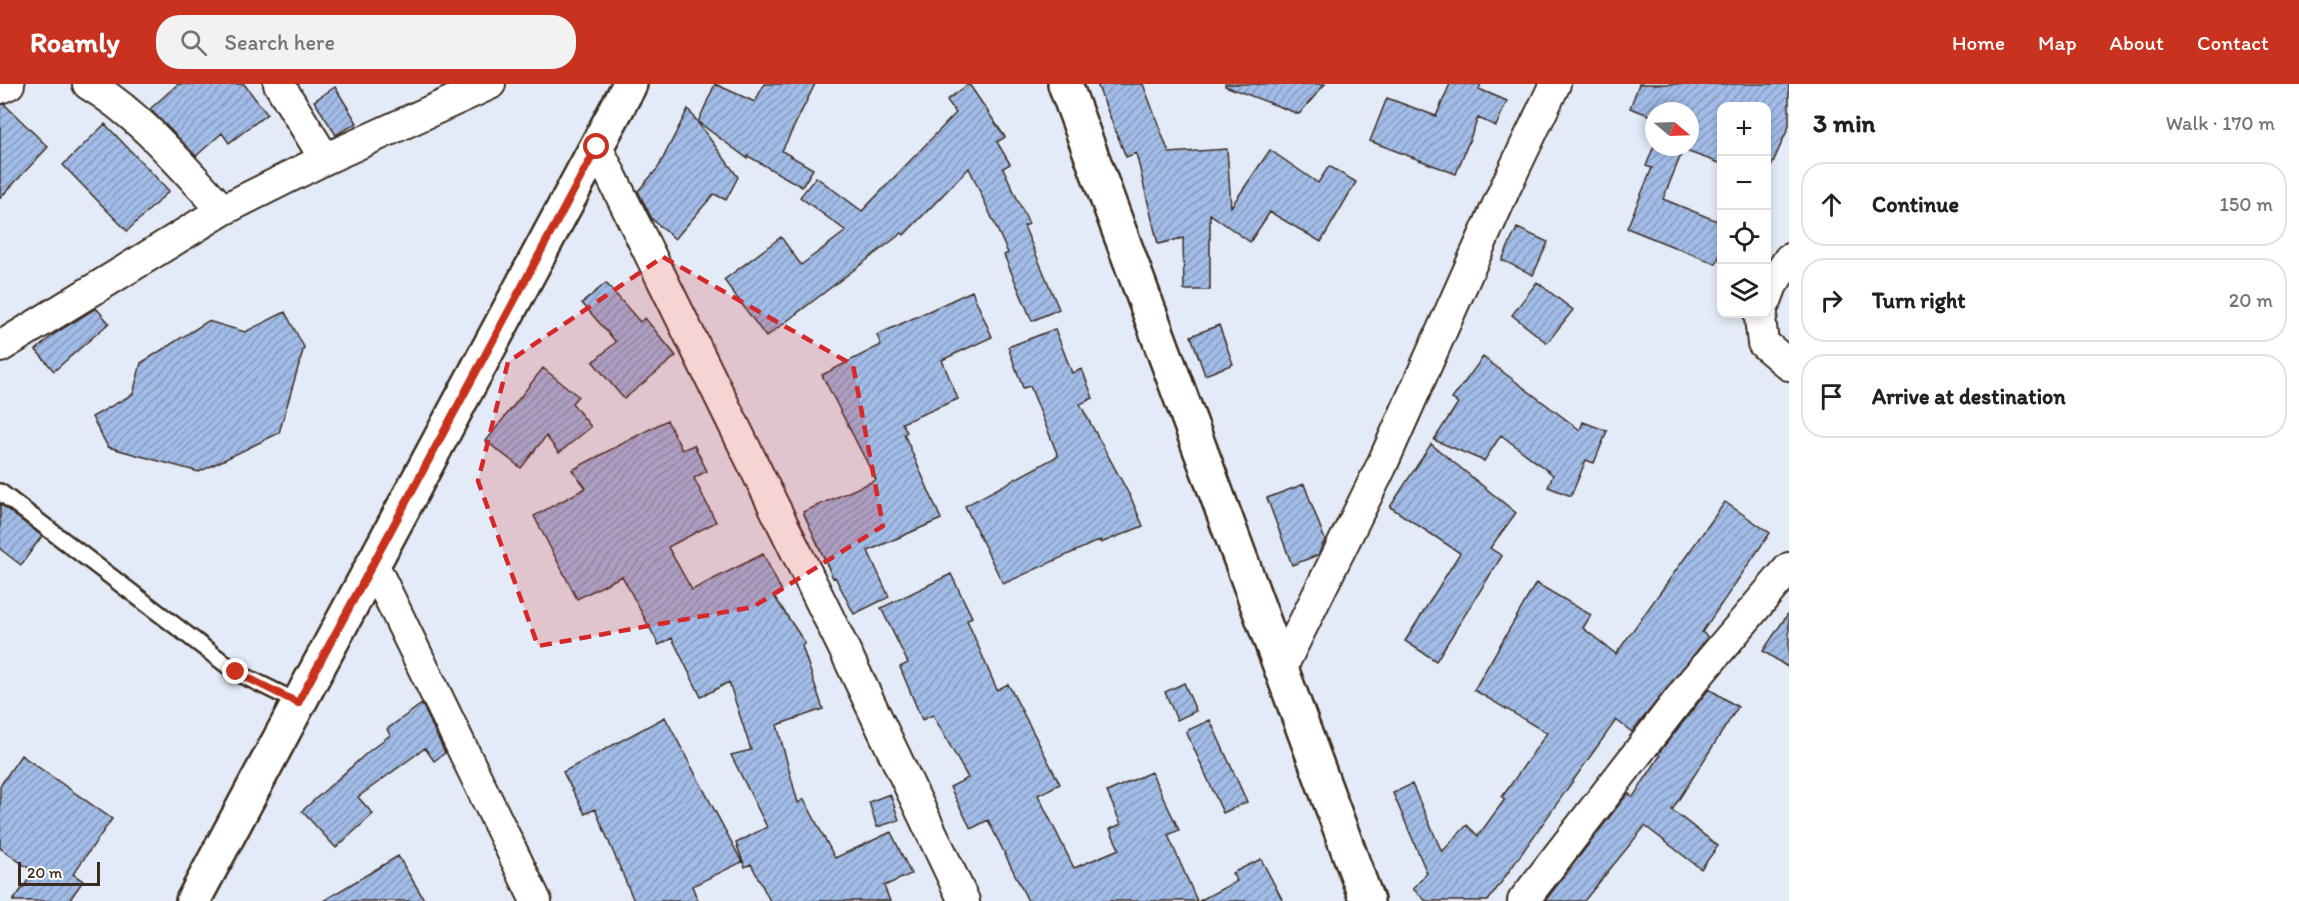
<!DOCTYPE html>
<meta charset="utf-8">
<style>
:root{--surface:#fff;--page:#f2f2f2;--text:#202124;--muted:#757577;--line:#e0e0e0;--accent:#c8321e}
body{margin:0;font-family:Itim,sans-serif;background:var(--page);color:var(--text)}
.controls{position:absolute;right:18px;top:18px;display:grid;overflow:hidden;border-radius:12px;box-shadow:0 3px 9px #0003}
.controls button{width:54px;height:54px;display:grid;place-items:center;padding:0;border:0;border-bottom:2px solid var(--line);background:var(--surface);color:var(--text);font:30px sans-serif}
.compass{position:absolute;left:1645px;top:18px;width:54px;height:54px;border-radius:50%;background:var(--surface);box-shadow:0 3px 9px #0003;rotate:109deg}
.scale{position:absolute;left:18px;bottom:15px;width:82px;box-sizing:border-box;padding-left:6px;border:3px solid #3b2a1e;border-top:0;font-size:16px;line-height:21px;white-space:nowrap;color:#3b2a1e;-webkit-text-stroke:4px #fff;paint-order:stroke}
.stop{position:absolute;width:18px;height:18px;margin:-14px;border:4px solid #c8321e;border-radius:50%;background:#fff}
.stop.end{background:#c8321e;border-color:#fff;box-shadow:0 2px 6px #0008}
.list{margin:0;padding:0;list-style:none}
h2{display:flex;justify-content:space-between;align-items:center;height:78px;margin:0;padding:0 24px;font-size:26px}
h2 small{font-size:20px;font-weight:400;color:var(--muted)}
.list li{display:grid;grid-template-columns:39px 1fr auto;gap:18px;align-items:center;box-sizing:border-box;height:84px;margin:0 12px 12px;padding:0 12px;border:2px solid var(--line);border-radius:24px}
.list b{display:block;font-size:22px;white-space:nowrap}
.list em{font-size:20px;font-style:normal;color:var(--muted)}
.icon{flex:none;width:33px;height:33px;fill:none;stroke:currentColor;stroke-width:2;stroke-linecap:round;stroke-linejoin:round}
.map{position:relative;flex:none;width:1789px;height:817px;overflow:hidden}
header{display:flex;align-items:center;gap:36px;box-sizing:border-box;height:84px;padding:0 30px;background:var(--accent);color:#fff}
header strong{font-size:28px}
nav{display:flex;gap:33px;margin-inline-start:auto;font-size:21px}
.search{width:420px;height:54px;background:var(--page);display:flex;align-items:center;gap:15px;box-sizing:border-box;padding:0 21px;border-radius:24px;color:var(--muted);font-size:22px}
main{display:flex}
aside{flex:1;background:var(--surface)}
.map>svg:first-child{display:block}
.building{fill:url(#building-hatch);stroke:#3b2a1e;stroke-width:1.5}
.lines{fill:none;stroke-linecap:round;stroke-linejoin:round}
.service-casing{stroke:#3b2a1e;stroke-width:20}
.minor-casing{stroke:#3b2a1e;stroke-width:34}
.tertiary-casing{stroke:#3b2a1e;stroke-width:38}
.primary-casing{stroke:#3b2a1e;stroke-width:38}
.service{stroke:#fff;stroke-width:15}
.minor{stroke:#fff;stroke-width:30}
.tertiary{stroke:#fff;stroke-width:33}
.primary{stroke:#fff;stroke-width:33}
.route{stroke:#c8321e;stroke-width:8}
.marked{fill:#d62828;fill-opacity:0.2;stroke:#d62828;stroke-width:4.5;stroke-dasharray:12 8;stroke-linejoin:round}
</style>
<header>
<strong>Roamly</strong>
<div class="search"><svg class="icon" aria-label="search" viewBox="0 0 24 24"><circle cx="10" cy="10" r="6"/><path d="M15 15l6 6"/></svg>Search here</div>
<nav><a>Home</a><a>Map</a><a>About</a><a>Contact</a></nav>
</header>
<main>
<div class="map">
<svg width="1789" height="817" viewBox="0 0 1789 817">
<defs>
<pattern id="building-hatch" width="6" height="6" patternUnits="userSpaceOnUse" patternTransform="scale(1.5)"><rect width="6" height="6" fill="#a2bce8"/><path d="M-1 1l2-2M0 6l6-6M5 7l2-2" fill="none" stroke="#8599bb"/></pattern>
</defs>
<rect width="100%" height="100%" fill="#e3ebf8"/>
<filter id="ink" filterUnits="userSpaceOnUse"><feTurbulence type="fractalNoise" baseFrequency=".0167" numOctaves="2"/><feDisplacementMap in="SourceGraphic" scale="12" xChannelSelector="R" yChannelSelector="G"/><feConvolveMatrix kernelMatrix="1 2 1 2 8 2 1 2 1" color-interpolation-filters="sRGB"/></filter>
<g filter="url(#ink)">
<!-- building -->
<path class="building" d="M 178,0 L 244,0 L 267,30 L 229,59 L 222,49 L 196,72 L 150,25 Z
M 715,0 L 755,18 L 764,0 L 815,0 L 782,67 L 813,85 L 802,103 L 748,72 L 747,74 L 698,38 Z
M 969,0 L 1005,53 L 997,58 L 1010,80 L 1003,84 L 1029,140 L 1024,142 L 1059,225 L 1032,237 L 1004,171 L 1008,169 L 969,84 L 904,151 L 902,149 L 766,253 L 724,196 L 781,153 L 801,181 L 846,147 L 800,113 L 816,93 L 862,127 L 956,29 L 947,16 Z
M 1097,0 L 1143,0 L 1169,69 L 1227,65 L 1231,123 L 1270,66 L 1318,99 L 1329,82 L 1356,98 L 1321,158 L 1270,128 L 1250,158 L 1210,130 L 1210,206 L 1184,206 L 1183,154 L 1158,160 L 1136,69 L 1126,73 Z
M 1225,0 L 1325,0 L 1299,30 L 1225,2 Z
M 1450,0 L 1481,0 L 1479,5 L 1507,17 L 1496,42 L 1478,34 L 1456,90 L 1370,57 L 1387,14 L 1436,32 Z
M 1639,0 L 1789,0 L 1789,42 L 1767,92 L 1767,22 L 1722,22 L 1722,80 L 1683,66 L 1663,115 L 1722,139 L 1722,167 L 1716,180 L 1627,144 L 1652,84 L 1646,82 L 1654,62 L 1690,63 L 1690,27 L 1654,27 L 1654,33 L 1630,24 Z
M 335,3 L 357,39 L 336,51 L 314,17 Z
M 4,20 L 48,63 L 0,114 L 0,21 Z
M 688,25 L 738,93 L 726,116 L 714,110 L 675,155 L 652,135 L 638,107 L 658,84 Z
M 105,40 L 169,107 L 127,147 L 63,81 Z
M 1517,144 L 1548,158 L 1533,191 L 1502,176 Z
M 1537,198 L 1573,226 L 1547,259 L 1512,231 Z
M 606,199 L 640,238 L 645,234 L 676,272 L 624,315 L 593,278 L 616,258 L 582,219 Z
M 972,207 L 992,253 L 942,276 L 958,315 L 902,339 L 907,348 L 904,350 L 941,435 L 868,467 L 889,513 L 854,530 L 835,493 L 833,494 L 803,428 L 876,396 L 822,291 L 881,261 L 877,251 Z
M 96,224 L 109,239 L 54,287 L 36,266 L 54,250 Z
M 285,228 L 304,263 L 279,349 L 199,388 L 108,363 L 92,333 L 133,310 L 141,279 L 208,237 L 245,248 Z
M 1219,241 L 1233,280 L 1205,291 L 1191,252 Z
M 1055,245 L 1072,289 L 1082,285 L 1093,314 L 1080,320 L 1131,414 L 1143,442 L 1101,459 L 1100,456 L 1003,500 L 965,422 L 1058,372 L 1030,302 L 1023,304 L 1008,263 Z
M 1483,273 L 1580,346 L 1583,338 L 1607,347 L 1594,379 L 1586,376 L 1571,412 L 1548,403 L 1553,391 L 1501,351 L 1484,377 L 1434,356 L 1458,319 L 1452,315 Z
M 543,284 L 578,312 L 572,319 L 591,343 L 559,369 L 546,352 L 521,384 L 486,357 Z
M 667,336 L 682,366 L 694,361 L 707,387 L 694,394 L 716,438 L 668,463 L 692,506 L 763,470 L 782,508 L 774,512 L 805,559 L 802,562 L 823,625 L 777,641 L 798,719 L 804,715 L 835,774 L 891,748 L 911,790 L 884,802 L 890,817 L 770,817 L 751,780 L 745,783 L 736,759 L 767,743 L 731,671 L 751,666 L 729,598 L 701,613 L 672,554 L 659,561 L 622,492 L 577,515 L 534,432 L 586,404 L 572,386 Z
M 1431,360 L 1516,429 L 1490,464 L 1502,472 L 1436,577 L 1405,557 L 1460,469 L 1390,423 Z
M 1304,400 L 1325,456 L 1318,471 L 1292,481 L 1267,414 Z
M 1725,418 L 1770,449 L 1702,548 L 1708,553 L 1632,648 L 1616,636 L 1488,817 L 1426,817 L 1413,805 L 1427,789 L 1393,709 L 1412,700 L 1442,768 L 1467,741 L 1478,752 L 1505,715 L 1502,713 L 1547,649 L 1474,606 L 1536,499 L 1591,531 L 1583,544 L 1616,570 Z
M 0,420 L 42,452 L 21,481 L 0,465 Z
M 951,490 L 972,533 L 967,536 L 997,606 L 1008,600 L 1060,700 L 1038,711 L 1074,784 L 1119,765 L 1110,745 L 1121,740 L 1107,708 L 1151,688 L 1179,746 L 1168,751 L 1197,817 L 1028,817 L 988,736 L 971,745 L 950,703 L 968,694 L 933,631 L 922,636 L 900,583 L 908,579 L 881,524 Z
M 1789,528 L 1789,584 L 1763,567 Z
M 1184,599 L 1196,627 L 1177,636 L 1165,608 Z
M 1709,605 L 1738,623 L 1672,726 L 1718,762 L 1701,785 L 1645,742 L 1584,817 L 1545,817 L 1628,709 L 1633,713 L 1660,672 L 1658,670 Z
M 422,620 L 445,669 L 434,677 L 425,664 L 358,713 L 373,730 L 336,764 L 302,727 L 368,668 L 390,651 L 387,645 Z
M 665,633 L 742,778 L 692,802 L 698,817 L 634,817 L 595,725 L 585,730 L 563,688 Z
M 1210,636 L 1247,718 L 1223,729 L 1186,647 Z
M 21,671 L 112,735 L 73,790 L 83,797 L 69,817 L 13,817 L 34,788 L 0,764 L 0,702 Z
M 890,710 L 899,736 L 877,743 L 869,718 Z
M 398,772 L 425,817 L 323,817 Z
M 1261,775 L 1283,817 L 1199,817 L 1237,797 L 1232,789 Z"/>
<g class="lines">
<defs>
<path id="service" d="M 0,408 L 236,588 L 299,619"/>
<path id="minor" d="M 88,0 C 141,31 181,82 223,126
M 279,0 L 325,75
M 0,4 L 9,0
M 597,63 L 848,573 L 964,817
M 1766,217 L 1772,201 L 1789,175
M 1762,230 L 1760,234 L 1763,259 L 1789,281
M 0,263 L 223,126 L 325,75 L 490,0
M 373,480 L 536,817
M 1281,585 L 1381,383 L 1507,100 L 1555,0
M 1523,817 L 1694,596 L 1789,484"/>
<path id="tertiary" d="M 193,817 L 630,0"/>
<path id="primary" d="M 1065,0 L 1367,817"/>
</defs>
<!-- service casing -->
<use href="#service" class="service-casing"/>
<!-- minor casing -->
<use href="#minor" class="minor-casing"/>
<!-- tertiary casing -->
<use href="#tertiary" class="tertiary-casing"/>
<!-- primary casing -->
<use href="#primary" class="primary-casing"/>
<!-- service -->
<use href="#service" class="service"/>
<!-- minor -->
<use href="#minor" class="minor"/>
<!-- tertiary -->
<use href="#tertiary" class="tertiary"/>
<!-- primary -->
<use href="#primary" class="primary"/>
</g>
</g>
<g class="lines" filter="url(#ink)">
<!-- route -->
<path class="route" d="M 236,588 L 298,619 L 597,63"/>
</g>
<!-- marked area -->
<path class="marked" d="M 663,173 L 853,281 L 883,442 L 753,523 L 538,562 L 478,397 L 508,278 Z"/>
</svg>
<div class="controls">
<button>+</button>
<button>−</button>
<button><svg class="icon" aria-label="locate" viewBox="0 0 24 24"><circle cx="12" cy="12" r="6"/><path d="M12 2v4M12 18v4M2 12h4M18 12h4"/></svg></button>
<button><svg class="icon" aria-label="layers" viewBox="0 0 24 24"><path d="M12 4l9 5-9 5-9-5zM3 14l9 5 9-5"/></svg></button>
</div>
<svg class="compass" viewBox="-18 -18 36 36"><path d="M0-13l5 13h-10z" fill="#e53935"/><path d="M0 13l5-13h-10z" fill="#757577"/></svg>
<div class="scale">20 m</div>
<div class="stop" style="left:597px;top:63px"></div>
<div class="stop end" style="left:236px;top:588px"></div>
</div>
<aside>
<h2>3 min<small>Walk · 170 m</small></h2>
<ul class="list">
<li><svg class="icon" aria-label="ahead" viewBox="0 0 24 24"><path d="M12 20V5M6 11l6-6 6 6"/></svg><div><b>Continue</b></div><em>150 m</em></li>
<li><svg class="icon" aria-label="right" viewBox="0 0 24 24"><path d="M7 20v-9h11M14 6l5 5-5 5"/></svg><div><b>Turn right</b></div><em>20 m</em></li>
<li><svg class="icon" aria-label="arrive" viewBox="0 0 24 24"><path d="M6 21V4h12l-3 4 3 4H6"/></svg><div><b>Arrive at destination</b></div></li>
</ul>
</aside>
</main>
